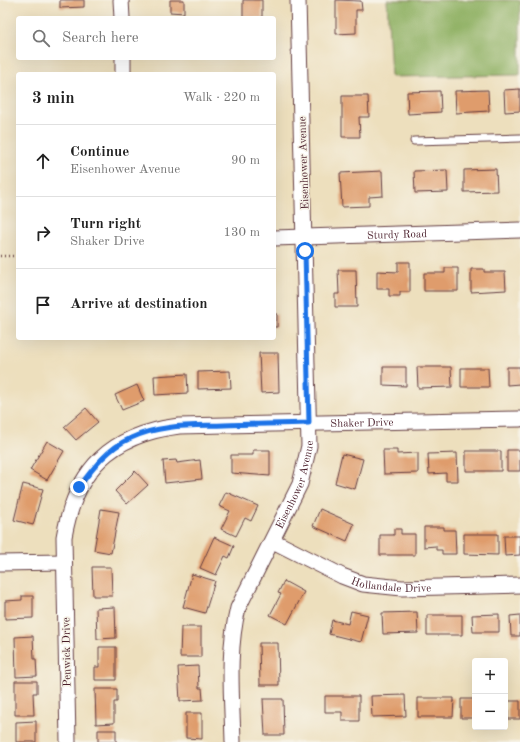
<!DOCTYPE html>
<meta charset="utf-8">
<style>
:root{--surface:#fff;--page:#f2f2f2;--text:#222;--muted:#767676;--line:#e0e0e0}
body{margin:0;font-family:"Old Standard TT",serif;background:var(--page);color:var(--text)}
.controls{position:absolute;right:12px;bottom:12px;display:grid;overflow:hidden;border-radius:4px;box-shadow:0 4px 16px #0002}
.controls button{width:36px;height:36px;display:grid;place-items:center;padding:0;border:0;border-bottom:1px solid var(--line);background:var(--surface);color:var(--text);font:20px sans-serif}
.stop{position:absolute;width:12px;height:12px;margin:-9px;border:3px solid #1a73e8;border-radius:50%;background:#fff}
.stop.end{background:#1a73e8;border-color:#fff;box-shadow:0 1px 4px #0008}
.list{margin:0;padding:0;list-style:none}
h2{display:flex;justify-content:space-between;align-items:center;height:52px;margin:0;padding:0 16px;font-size:17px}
h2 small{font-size:13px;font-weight:400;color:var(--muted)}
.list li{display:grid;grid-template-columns:26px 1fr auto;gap:12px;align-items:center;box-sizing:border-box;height:72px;padding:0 16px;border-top:1px solid var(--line)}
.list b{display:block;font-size:15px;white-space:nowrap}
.list p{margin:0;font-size:13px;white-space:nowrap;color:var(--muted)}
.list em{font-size:13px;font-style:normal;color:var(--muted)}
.icon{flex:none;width:22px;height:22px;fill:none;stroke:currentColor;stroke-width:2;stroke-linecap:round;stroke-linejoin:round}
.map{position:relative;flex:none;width:520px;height:742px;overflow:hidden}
.search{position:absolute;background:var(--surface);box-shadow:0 4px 16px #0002;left:16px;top:16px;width:260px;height:44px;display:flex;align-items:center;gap:10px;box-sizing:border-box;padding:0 14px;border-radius:4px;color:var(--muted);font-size:15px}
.panel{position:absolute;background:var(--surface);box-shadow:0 4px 16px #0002;left:16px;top:72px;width:260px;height:268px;border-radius:4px}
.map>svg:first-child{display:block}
.forest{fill:#93b367;stroke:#6e6949}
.building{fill:#df9c6c}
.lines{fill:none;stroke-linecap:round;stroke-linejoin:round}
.service-casing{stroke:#623c41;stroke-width:9}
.minor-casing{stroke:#623c41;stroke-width:17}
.path{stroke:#623c41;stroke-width:2.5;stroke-dasharray:1 3;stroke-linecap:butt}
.service{stroke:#fff;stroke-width:7}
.minor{stroke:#fff;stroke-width:15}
.route{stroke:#1a73e8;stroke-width:5}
.labels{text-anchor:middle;stroke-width:3;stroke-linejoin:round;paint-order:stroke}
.street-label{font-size:11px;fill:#4a1f2b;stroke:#f7f3e8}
</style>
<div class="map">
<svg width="520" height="742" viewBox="0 0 520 742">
<rect width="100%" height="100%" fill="#f7f3e8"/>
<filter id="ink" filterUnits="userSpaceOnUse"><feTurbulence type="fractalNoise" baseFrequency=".025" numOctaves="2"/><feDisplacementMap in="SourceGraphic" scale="8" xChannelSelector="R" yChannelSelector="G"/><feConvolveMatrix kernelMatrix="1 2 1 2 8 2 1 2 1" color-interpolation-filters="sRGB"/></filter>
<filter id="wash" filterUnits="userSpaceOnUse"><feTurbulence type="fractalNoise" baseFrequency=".012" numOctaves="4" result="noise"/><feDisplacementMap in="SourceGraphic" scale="16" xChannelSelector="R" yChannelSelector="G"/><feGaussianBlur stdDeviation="0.9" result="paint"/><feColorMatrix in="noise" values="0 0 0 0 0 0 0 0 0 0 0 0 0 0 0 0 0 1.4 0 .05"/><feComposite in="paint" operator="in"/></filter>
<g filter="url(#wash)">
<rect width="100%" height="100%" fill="#eddfbd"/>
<!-- forest -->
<path class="forest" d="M 387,0 L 520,0 L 520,75 L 391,77 Z"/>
<g id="blocks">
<!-- building -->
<path class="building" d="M 60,0 L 84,0 L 84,7 L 60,8 Z
M 170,0 L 184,0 L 184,13 L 170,12 Z
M 243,0 L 262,0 L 262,18 L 243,18 Z
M 336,0 L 361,1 L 362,10 L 356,10 L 356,33 L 336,34 Z
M 520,89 L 520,111 L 505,112 L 504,90 Z
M 488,90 L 489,111 L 456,113 L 455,91 Z
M 440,91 L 441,112 L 408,114 L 407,92 Z
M 342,96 L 368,96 L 369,117 L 359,117 L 360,137 L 342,137 Z
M 496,169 L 497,191 L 464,192 L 464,170 Z
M 447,170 L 448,192 L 415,193 L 414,171 Z
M 382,171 L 383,196 L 369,197 L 369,206 L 342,207 L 340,173 Z
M 398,262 L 410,262 L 410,292 L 400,292 L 400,296 L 389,296 L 389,289 L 377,289 L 377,271 L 398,272 Z
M 445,268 L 458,268 L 458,291 L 424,291 L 424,273 L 445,273 Z
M 471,269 L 484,269 L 484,272 L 505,272 L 506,290 L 471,292 Z
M 338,270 L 356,270 L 357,307 L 335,307 L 335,294 L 339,294 Z
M 274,314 L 277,314 L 277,327 L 274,327 Z
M 259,353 L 278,353 L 279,392 L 261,393 Z
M 383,367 L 406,367 L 406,386 L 383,385 Z
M 417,367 L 451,367 L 452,387 L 418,388 Z
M 507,367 L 520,367 L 520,384 L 507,385 Z
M 461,368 L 488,368 L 489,387 L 461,387 Z
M 230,371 L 231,388 L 198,389 L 198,372 Z
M 187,374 L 188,393 L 155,395 L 154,376 Z
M 137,385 L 144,401 L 122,410 L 115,395 Z
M 86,408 L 98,422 L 76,440 L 64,427 Z
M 47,441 L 64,451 L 47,480 L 30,470 Z
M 253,450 L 270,450 L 270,476 L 231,473 L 231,455 L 253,455 Z
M 383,450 L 397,450 L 397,454 L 418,453 L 418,473 L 384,474 Z
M 507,450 L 520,450 L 520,471 L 507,471 Z
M 466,451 L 501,451 L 501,471 L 466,471 Z
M 457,453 L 458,481 L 446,481 L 446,473 L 429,474 L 428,454 Z
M 342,454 L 363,459 L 355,489 L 335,483 Z
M 176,460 L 177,463 L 200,460 L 202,479 L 165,483 L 163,461 Z
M 135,471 L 148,485 L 127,504 L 115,491 Z
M 23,484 L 43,489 L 33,525 L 14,520 Z
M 226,492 L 258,506 L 251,521 L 245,518 L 236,536 L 221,529 L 230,511 L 219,506 Z
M 101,509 L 119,512 L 111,553 L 94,550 Z
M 320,509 L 354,524 L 347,541 L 313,526 Z
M 424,527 L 444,527 L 444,530 L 455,530 L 456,554 L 442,554 L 442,550 L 436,550 L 436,546 L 424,547 Z
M 394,529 L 401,529 L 401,534 L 415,534 L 415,555 L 380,555 L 380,535 L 394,535 Z
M 464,534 L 498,534 L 498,555 L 464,554 Z
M 504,536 L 520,536 L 520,555 L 505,556 Z
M 214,537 L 234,546 L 229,558 L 225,556 L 216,575 L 200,568 Z
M 92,567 L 111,567 L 112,596 L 93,596 Z
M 192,574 L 215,581 L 205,613 L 183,607 Z
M 284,581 L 304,592 L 287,624 L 270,615 L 281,594 L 278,593 Z
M 22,596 L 33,596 L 33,618 L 5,619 L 5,601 L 22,600 Z
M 115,607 L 116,638 L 97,639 L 96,608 Z
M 351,611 L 368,615 L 361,642 L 329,634 L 332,620 L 348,624 Z
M 417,612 L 418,633 L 383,634 L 382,613 Z
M 499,614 L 499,632 L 473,632 L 472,615 Z
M 427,615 L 462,615 L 462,635 L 427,635 Z
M 520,615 L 520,636 L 511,636 L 510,616 Z
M 181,627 L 201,627 L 201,657 L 180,657 Z
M 33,636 L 34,659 L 36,659 L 37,676 L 16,677 L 15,637 Z
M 259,643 L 278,643 L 279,685 L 260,685 Z
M 99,647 L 116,647 L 116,680 L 95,680 L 95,667 L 99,667 Z
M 198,666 L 199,688 L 202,688 L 203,700 L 180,701 L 178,667 Z
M 15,681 L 37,681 L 37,693 L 33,693 L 34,715 L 15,715 Z
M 95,689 L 117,689 L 117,702 L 114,702 L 114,723 L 96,724 Z
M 405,695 L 406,716 L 372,717 L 371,696 Z
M 325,696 L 359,696 L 359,721 L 342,721 L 342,712 L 325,712 Z
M 418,698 L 454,698 L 453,717 L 418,717 Z
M 263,699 L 283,699 L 284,735 L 265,735 Z
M 461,699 L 475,699 L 475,718 L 461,718 Z
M 508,701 L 520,701 L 520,719 L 508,719 Z
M 186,713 L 202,713 L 202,739 L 186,738 Z
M 36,721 L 36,742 L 16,742 L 16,722 Z
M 98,730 L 116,730 L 116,742 L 98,742 Z"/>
</g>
</g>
<g filter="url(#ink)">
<use href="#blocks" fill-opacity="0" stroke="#623c41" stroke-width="1"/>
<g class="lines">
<defs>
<path id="service" d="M 414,141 L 520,138"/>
<g id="minor">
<path d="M 121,0 L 122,18"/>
<path d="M 123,58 L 123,74"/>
<path id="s1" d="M 274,238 L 520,230"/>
<path id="s2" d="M 273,541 L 342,576 L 363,584 L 402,588 L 520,585"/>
<path d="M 0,563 L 64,562"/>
<path id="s3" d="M 68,742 L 64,537 C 76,469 110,435 179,426 L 520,419"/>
<path id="s4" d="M 233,742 C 232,697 227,652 238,608 L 300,484 L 309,446 L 298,0"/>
</g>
</defs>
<!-- service casing -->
<use href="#service" class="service-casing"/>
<!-- minor casing -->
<use href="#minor" class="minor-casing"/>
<!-- path -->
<path class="path" d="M 0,256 L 18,256"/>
<!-- service -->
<use href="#service" class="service"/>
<!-- minor -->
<use href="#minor" class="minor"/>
</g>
</g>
<g class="lines" filter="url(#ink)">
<!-- route -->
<path class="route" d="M 79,487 C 93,468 108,448 131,438 C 160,424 192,426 224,425 C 252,424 281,424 309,423 L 305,251"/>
</g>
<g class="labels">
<!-- street labels -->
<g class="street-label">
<text transform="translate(303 163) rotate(-92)" y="4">Eisenhower Avenue</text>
<text dy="4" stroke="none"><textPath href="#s1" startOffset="123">Sturdy Road</textPath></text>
<text dy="4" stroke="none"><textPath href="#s3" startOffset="562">Shaker Drive</textPath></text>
<text dy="4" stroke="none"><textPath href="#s4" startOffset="271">Eisenhower Avenue</textPath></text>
<text dy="4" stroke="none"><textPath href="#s2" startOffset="128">Hollandale Drive</textPath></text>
<text transform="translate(66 652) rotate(-91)" y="4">Penwick Drive</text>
</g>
</g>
</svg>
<div class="controls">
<button>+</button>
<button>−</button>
</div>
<div class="stop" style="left:305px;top:251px"></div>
<div class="stop end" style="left:79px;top:487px"></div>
<div class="search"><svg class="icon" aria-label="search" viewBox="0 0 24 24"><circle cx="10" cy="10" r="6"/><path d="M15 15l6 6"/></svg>Search here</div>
<section class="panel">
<h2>3 min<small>Walk · 220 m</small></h2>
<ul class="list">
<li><svg class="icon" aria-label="ahead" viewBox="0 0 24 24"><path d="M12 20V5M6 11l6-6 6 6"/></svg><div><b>Continue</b><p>Eisenhower Avenue</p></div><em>90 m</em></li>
<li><svg class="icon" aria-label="right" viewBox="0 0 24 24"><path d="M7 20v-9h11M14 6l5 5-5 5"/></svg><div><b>Turn right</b><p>Shaker Drive</p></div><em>130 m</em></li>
<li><svg class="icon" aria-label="arrive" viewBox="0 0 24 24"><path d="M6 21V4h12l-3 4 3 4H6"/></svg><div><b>Arrive at destination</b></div></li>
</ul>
</section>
</div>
